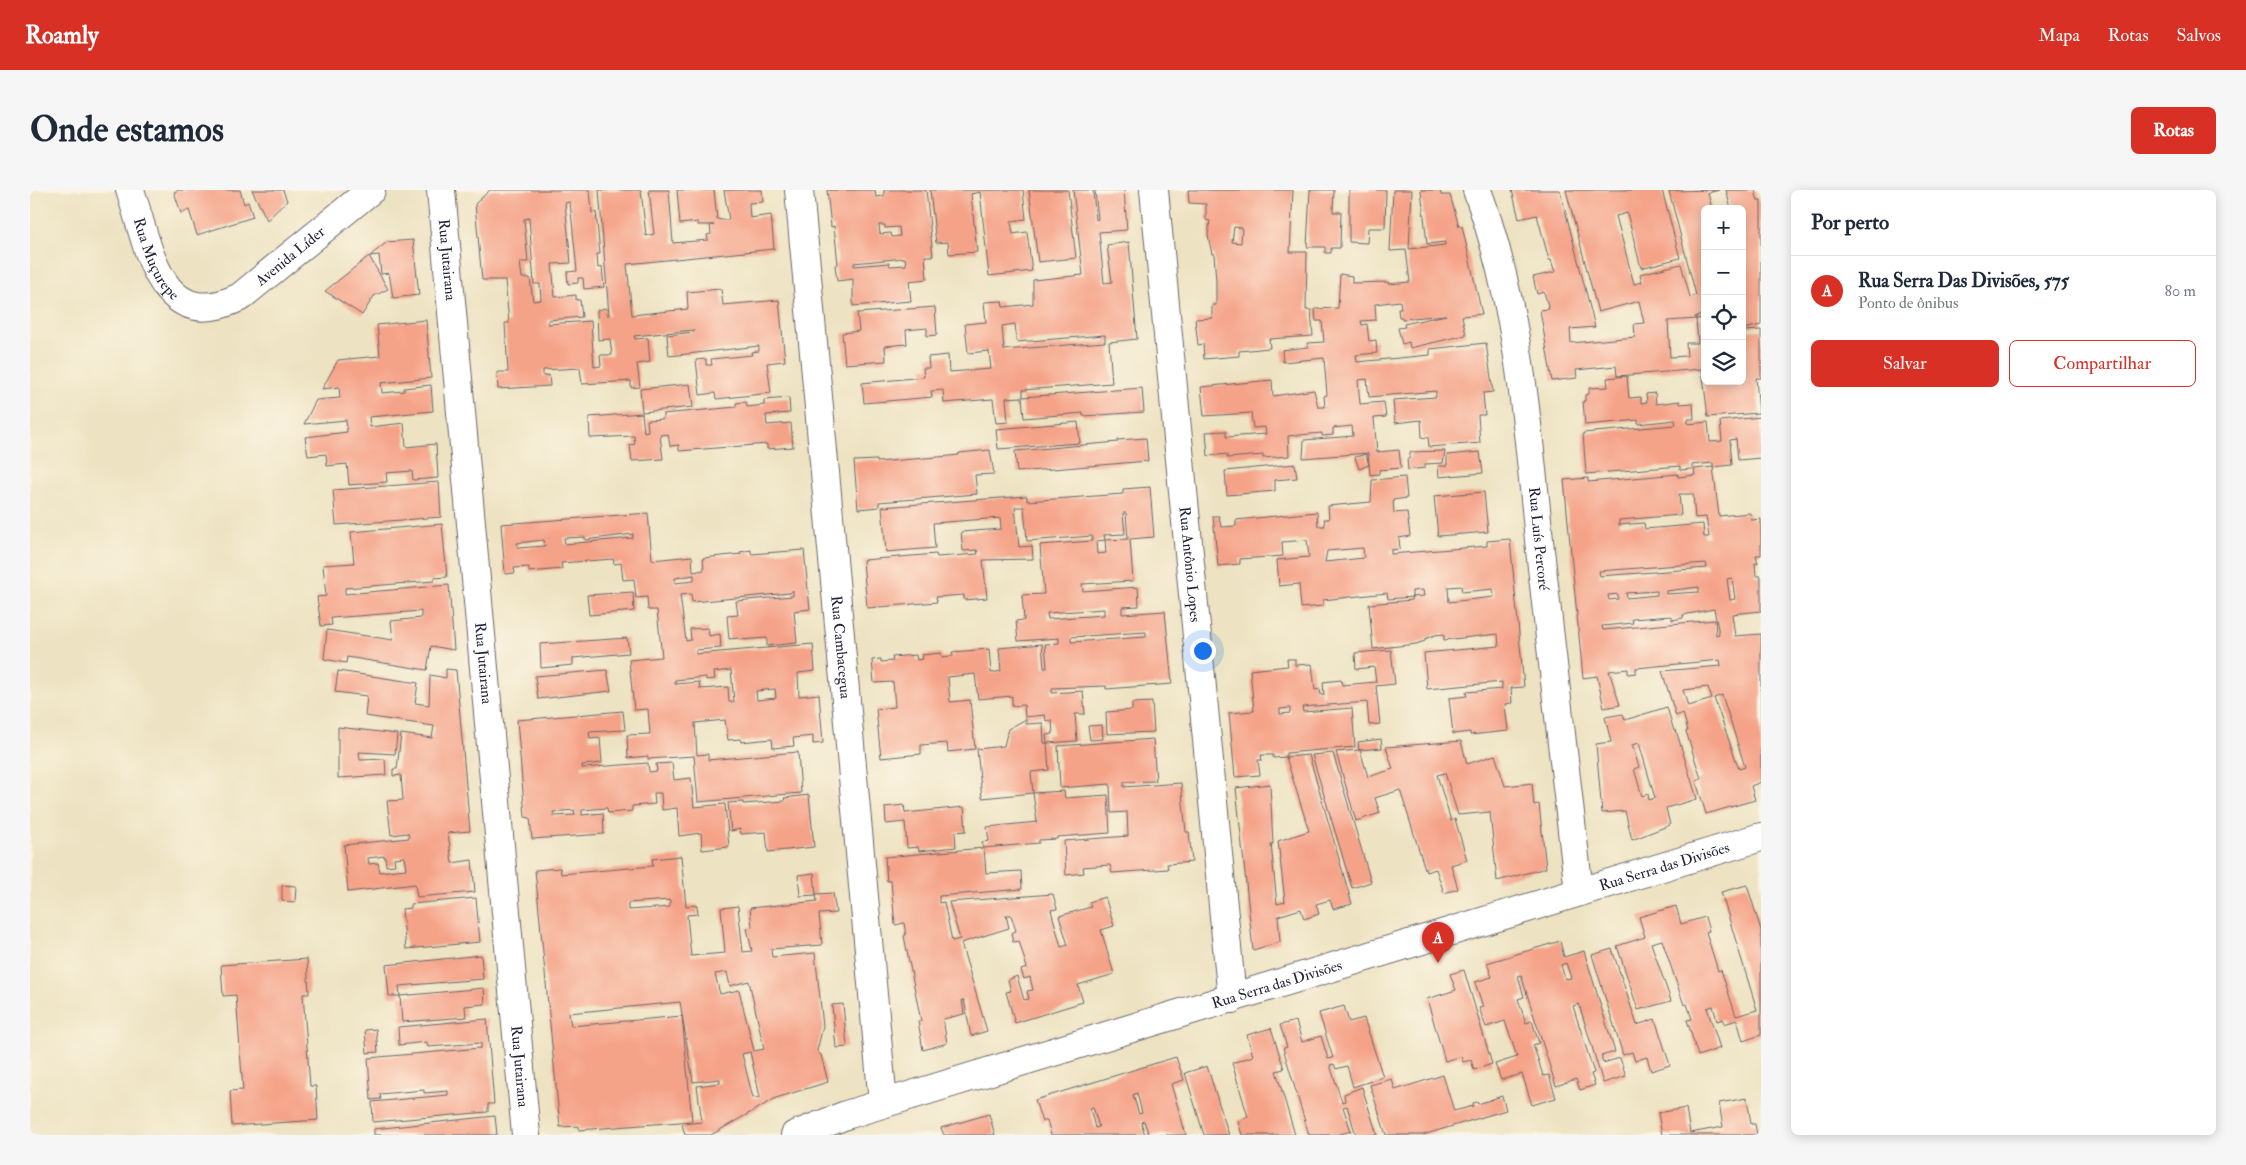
<!DOCTYPE html>
<html lang="pt">
<meta charset="utf-8">
<style>
:root{--surface:#fff;--page:#f6f6f7;--text:#1f2937;--muted:#747a83;--line:#e0e1e3;--accent:#d93025}
body{margin:0;font-family:"IM FELL Double Pica",serif;background:var(--page);color:var(--text)}
.controls{position:absolute;right:15px;top:15px;display:grid;overflow:hidden;border-radius:8px;box-shadow:0 2px 12px #0003}
.controls button{width:45px;height:45px;display:grid;place-items:center;padding:0;border:0;border-bottom:1px solid var(--line);background:var(--surface);color:var(--text);font:25px sans-serif}
.you{position:absolute;left:1172px;top:460px;width:18px;height:18px;margin:-12px;border:4px solid #fff;border-radius:50%;background:#1a73e8;box-shadow:0 0 0 8px #1a73e833}
.badge{display:grid;place-items:center;width:32px;height:32px;border-radius:50%;background:var(--accent);color:#fff;font-size:16px;font-weight:700}
.pin{position:absolute;translate:-50% -41px;filter:drop-shadow(0 1px 2px #0008)}
.pin::after{content:'';position:absolute;top:26px;width:18px;height:15px;background:inherit;clip-path:polygon(0 0,100% 0,50% 100%)}
.list{margin:0;padding:0;list-style:none}
h2{display:flex;justify-content:space-between;align-items:center;height:65px;margin:0;padding:0 20px;font-size:21px}
h2 small{font-size:16px;font-weight:400;color:var(--muted)}
.list li{display:grid;grid-template-columns:32px 1fr auto;gap:15px;align-items:center;box-sizing:border-box;height:70px;padding:0 20px;border-top:1px solid var(--line)}
.list b{display:block;font-size:19px;white-space:nowrap}
.list p{margin:0;font-size:16px;white-space:nowrap;color:var(--muted)}
.list em{font-size:16px;font-style:normal;color:var(--muted)}
.actions{display:flex;gap:10px;padding:15px 20px}
.actions a{flex:1;padding:11px 0;border:1px solid var(--accent);border-radius:8px;text-align:center;font-size:18px;color:var(--accent)}
.actions .main{background:var(--accent);color:#fff}
.icon{flex:none;width:28px;height:28px;fill:none;stroke:currentColor;stroke-width:2;stroke-linecap:round;stroke-linejoin:round}
.map{position:relative;flex:none;width:1731px;height:945px;overflow:hidden;border-radius:8px}
header{display:flex;align-items:center;gap:30px;box-sizing:border-box;height:70px;padding:0 25px;background:var(--accent);color:#fff}
header strong{font-size:24px}
nav{display:flex;gap:28px;margin-inline-start:auto;font-size:18px}
.intro{display:flex;align-items:center;justify-content:space-between;box-sizing:border-box;height:120px;padding:0 30px}
h1{margin:0;font-size:35px}
.button{padding:12px 22px;border-radius:8px;background:var(--accent);color:#fff;font-size:18px;font-weight:700}
main{display:flex;gap:30px;padding:0 30px}
aside{flex:1;background:var(--surface);border-radius:8px;box-shadow:0 2px 12px #0003}
.map>svg:first-child{display:block}
.building{fill:#f5a388;fill-rule:evenodd}
.lines{fill:none;stroke-linecap:round;stroke-linejoin:round}
.street-casing{stroke:#69656a;stroke-width:30}
.street{stroke:#fff;stroke-width:28}
.labels{text-anchor:middle;stroke-width:4.5;stroke-linejoin:round;paint-order:stroke}
.street-label{font-size:15px;fill:#22223b;stroke:#fcf5e5}
</style>
<header>
<strong>Roamly</strong>
<nav><a>Mapa</a><a>Rotas</a><a>Salvos</a></nav>
</header>
<div class="intro"><h1>Onde estamos</h1><a class="button">Rotas</a></div>
<main>
<div class="map">
<svg width="1731" height="945" viewBox="0 0 1731 945">
<rect width="100%" height="100%" fill="#fcf5e5"/>
<filter id="ink" filterUnits="userSpaceOnUse"><feTurbulence type="fractalNoise" baseFrequency=".02" numOctaves="2"/><feDisplacementMap in="SourceGraphic" scale="10" xChannelSelector="R" yChannelSelector="G"/><feConvolveMatrix kernelMatrix="1 2 1 2 8 2 1 2 1" color-interpolation-filters="sRGB"/></filter>
<filter id="wash" filterUnits="userSpaceOnUse"><feTurbulence type="fractalNoise" baseFrequency=".0096" numOctaves="4" result="noise"/><feDisplacementMap in="SourceGraphic" scale="20" xChannelSelector="R" yChannelSelector="G"/><feGaussianBlur stdDeviation="1.12" result="paint"/><feColorMatrix in="noise" values="0 0 0 0 0 0 0 0 0 0 0 0 0 0 0 0 0 1.4 0 .05"/><feComposite in="paint" operator="in"/></filter>
<g filter="url(#wash)">
<rect width="100%" height="100%" fill="#ede2c1"/>
<g id="blocks">
<!-- building -->
<path class="building" d="M 149,0 L 210,0 L 214,14 L 218,12 L 223,27 L 167,45 L 159,20 L 151,23 L 144,2 Z
M 222,0 L 253,0 L 257,11 L 237,30 Z
M 460,0 L 560,0 L 562,23 L 566,22 L 570,64 L 567,64 L 568,78 L 572,77 L 574,97 L 554,99 L 553,88 L 548,88 L 548,93 L 538,94 L 537,82 L 547,81 L 540,12 L 535,13 L 541,73 L 522,74 L 525,107 L 546,105 L 546,110 L 550,110 L 552,127 L 518,130 L 518,134 L 561,131 L 564,177 L 571,176 L 570,165 L 582,165 L 580,149 L 568,150 L 567,120 L 576,118 L 577,125 L 579,125 L 569,0 L 611,0 L 616,46 L 624,44 L 619,0 L 639,0 L 643,53 L 678,50 L 677,45 L 681,44 L 680,35 L 684,35 L 668,35 L 668,32 L 650,34 L 647,0 L 684,0 L 687,29 L 692,30 L 699,30 L 694,0 L 732,0 L 733,12 L 719,13 L 720,28 L 741,25 L 744,59 L 597,74 L 602,125 L 658,119 L 657,102 L 691,99 L 693,115 L 749,110 L 755,171 L 737,173 L 741,203 L 686,209 L 685,203 L 670,205 L 666,170 L 676,169 L 676,175 L 682,175 L 681,169 L 722,165 L 721,162 L 729,161 L 729,156 L 639,166 L 637,145 L 664,142 L 664,140 L 604,146 L 605,149 L 618,148 L 620,172 L 607,174 L 610,197 L 601,198 L 601,191 L 552,194 L 550,178 L 513,180 L 513,186 L 519,185 L 520,196 L 468,199 L 467,182 L 478,182 L 475,133 L 479,133 L 475,90 L 452,90 L 445,14 ZM 499,28 L 504,94 L 510,94 L 511,110 L 503,111 L 500,88 L 492,88 L 490,72 L 498,72 L 494,29 Z
M 797,0 L 845,0 L 846,7 L 854,6 L 854,0 L 896,0 L 903,66 L 895,66 L 897,89 L 879,91 L 881,111 L 823,116 L 823,89 L 807,91 L 805,75 L 808,74 L 804,36 L 801,37 ZM 849,35 L 855,35 L 855,38 L 869,37 L 870,46 L 862,47 L 861,43 L 850,44 ZM 875,68 L 876,75 L 860,76 L 859,73 L 824,76 L 824,73 Z
M 900,0 L 993,0 L 996,29 L 981,31 L 983,44 L 997,42 L 1002,81 L 959,86 L 950,2 L 941,4 L 947,62 L 919,64 L 918,52 L 906,53 Z
M 999,0 L 1038,0 L 1046,68 L 1008,72 Z
M 1043,0 L 1063,0 L 1066,30 L 1068,29 L 1065,0 L 1094,0 L 1097,40 L 1069,42 L 1074,93 L 1082,92 L 1077,55 L 1099,52 L 1107,149 L 1079,152 L 1082,193 L 993,200 L 993,207 L 1112,198 L 1114,222 L 1053,226 L 1053,223 L 994,228 L 992,207 L 976,208 L 978,232 L 966,233 L 963,209 L 914,213 L 913,200 L 901,201 L 902,207 L 834,213 L 832,193 L 894,187 L 893,178 L 899,178 L 898,167 L 918,165 L 919,182 L 961,179 L 959,161 L 938,163 L 935,134 L 956,132 L 954,112 L 972,111 L 973,117 L 1003,114 L 1003,90 L 1053,85 ZM 985,134 L 987,152 L 1075,145 L 1075,152 L 974,160 L 972,136 Z
M 1158,0 L 1263,0 L 1260,62 L 1277,62 L 1276,120 L 1281,120 L 1283,146 L 1239,149 L 1240,158 L 1209,161 L 1209,166 L 1174,169 L 1173,154 L 1168,155 L 1165,129 L 1182,128 L 1182,115 L 1186,115 L 1186,91 L 1184,64 L 1182,64 L 1178,45 L 1180,31 L 1176,30 L 1176,14 L 1159,13 ZM 1204,37 L 1212,38 L 1211,53 L 1202,52 Z
M 1280,0 L 1304,0 L 1303,22 L 1311,22 L 1310,58 L 1301,58 L 1301,63 L 1295,63 L 1295,57 L 1277,57 Z
M 1319,0 L 1356,0 L 1355,38 L 1338,38 L 1337,53 L 1319,52 Z
M 1363,0 L 1382,0 L 1379,59 L 1415,55 L 1415,52 L 1397,54 L 1391,0 L 1410,0 L 1411,5 L 1420,5 L 1429,36 L 1432,36 L 1452,124 L 1432,126 L 1436,145 L 1380,158 L 1379,152 L 1372,154 L 1368,138 L 1375,137 L 1374,134 L 1416,125 L 1372,129 L 1372,127 L 1369,127 L 1368,119 L 1371,119 L 1370,111 L 1345,114 L 1346,130 L 1331,131 L 1332,135 L 1337,134 L 1339,151 L 1346,150 L 1347,163 L 1326,165 L 1327,172 L 1400,165 L 1400,159 L 1456,153 L 1463,202 L 1453,203 L 1455,225 L 1448,225 L 1450,253 L 1399,257 L 1398,247 L 1392,248 L 1391,230 L 1365,233 L 1363,210 L 1406,207 L 1406,201 L 1339,207 L 1337,189 L 1328,190 L 1330,214 L 1354,212 L 1356,227 L 1344,228 L 1347,262 L 1369,260 L 1371,278 L 1349,280 L 1349,284 L 1340,285 L 1338,263 L 1273,268 L 1274,250 L 1323,246 L 1322,236 L 1303,238 L 1303,245 L 1292,246 L 1292,243 L 1258,246 L 1259,266 L 1233,268 L 1233,265 L 1197,268 L 1197,264 L 1178,266 L 1176,242 L 1196,241 L 1196,247 L 1236,244 L 1235,237 L 1223,238 L 1221,223 L 1174,226 L 1171,197 L 1242,190 L 1243,206 L 1284,200 L 1288,217 L 1295,217 L 1294,206 L 1297,205 L 1294,168 L 1253,172 L 1252,160 L 1278,157 L 1277,153 L 1294,152 L 1292,131 L 1286,131 L 1285,119 L 1308,118 L 1310,84 L 1322,86 L 1322,93 L 1359,92 L 1358,94 L 1380,92 L 1376,60 L 1360,61 Z
M 1482,0 L 1530,0 L 1565,137 L 1540,139 L 1541,153 L 1605,147 L 1604,134 L 1614,133 L 1609,111 L 1568,122 L 1536,0 L 1632,0 L 1650,68 L 1611,78 L 1597,23 L 1586,26 L 1604,94 L 1612,92 L 1610,84 L 1651,74 L 1660,107 L 1666,105 L 1639,1 L 1689,0 L 1678,3 L 1682,19 L 1675,19 L 1675,124 L 1665,127 L 1666,129 L 1638,131 L 1640,167 L 1657,166 L 1656,153 L 1668,153 L 1666,129 L 1675,128 L 1675,191 L 1712,191 L 1712,141 L 1731,140 L 1731,188 L 1726,188 L 1729,223 L 1678,227 L 1672,179 L 1587,186 L 1586,176 L 1546,180 L 1547,188 L 1522,191 L 1510,120 L 1519,119 L 1514,102 L 1507,104 L 1503,87 L 1525,82 L 1521,70 L 1519,70 L 1507,25 L 1489,29 Z
M 1696,0 L 1725,0 L 1728,11 L 1731,11 L 1731,135 L 1718,138 L 1712,139 L 1712,19 L 1701,19 Z
M 383,50 L 389,105 L 363,108 L 359,83 L 351,84 L 349,65 L 340,66 L 357,52 Z
M 339,66 L 358,99 L 344,106 L 332,125 L 295,101 Z
M 905,117 L 907,145 L 897,146 L 897,138 L 876,140 L 877,154 L 855,156 L 856,171 L 815,174 L 812,143 L 829,141 L 827,123 Z
M 396,130 L 401,188 L 351,193 L 352,203 L 374,201 L 374,198 L 401,195 L 403,221 L 339,227 L 340,237 L 374,233 L 376,257 L 406,254 L 408,288 L 383,290 L 382,281 L 356,283 L 357,292 L 319,295 L 317,274 L 297,276 L 296,264 L 278,266 L 275,247 L 317,242 L 316,230 L 274,234 L 286,210 L 310,208 L 309,197 L 292,199 L 308,170 L 350,166 L 347,135 Z
M 1597,186 L 1599,208 L 1611,207 L 1611,213 L 1617,212 L 1616,204 L 1625,203 L 1626,214 L 1650,211 L 1650,214 L 1663,213 L 1664,229 L 1658,229 L 1658,234 L 1678,232 L 1680,252 L 1692,251 L 1690,231 L 1731,227 L 1731,268 L 1708,270 L 1706,249 L 1700,250 L 1702,275 L 1683,277 L 1689,326 L 1720,323 L 1721,330 L 1731,329 L 1731,365 L 1726,365 L 1728,373 L 1725,373 L 1726,386 L 1731,386 L 1731,421 L 1702,424 L 1705,446 L 1731,444 L 1731,592 L 1721,596 L 1725,610 L 1676,624 L 1666,591 L 1671,589 L 1656,541 L 1658,541 L 1653,523 L 1646,526 L 1632,481 L 1691,476 L 1690,470 L 1606,478 L 1606,483 L 1598,484 L 1598,479 L 1579,481 L 1590,515 L 1574,518 L 1567,486 L 1553,488 L 1534,290 L 1558,288 L 1558,292 L 1648,284 L 1648,287 L 1665,285 L 1664,279 L 1683,277 L 1683,273 L 1662,275 L 1662,279 L 1650,280 L 1650,276 L 1556,284 L 1553,243 L 1646,235 L 1645,230 L 1608,234 L 1608,230 L 1555,235 L 1553,211 L 1555,211 L 1555,205 L 1559,204 L 1559,198 L 1578,197 L 1577,188 ZM 1649,304 L 1663,304 L 1665,328 L 1676,327 L 1679,347 L 1674,347 L 1673,334 L 1615,339 L 1614,333 L 1589,335 L 1589,330 L 1651,325 ZM 1676,373 L 1677,378 L 1570,386 L 1569,381 ZM 1702,388 L 1705,409 L 1700,410 L 1697,389 ZM 1669,397 L 1669,402 L 1636,404 L 1636,401 ZM 1627,401 L 1627,405 L 1597,408 L 1596,403 ZM 1588,404 L 1588,409 L 1579,410 L 1578,405 ZM 1684,419 L 1689,444 L 1686,445 L 1685,430 L 1573,440 L 1572,436 L 1603,433 L 1602,429 L 1642,426 L 1642,430 L 1653,428 L 1653,425 ZM 1678,497 L 1682,509 L 1658,516 L 1653,500 ZM 1692,505 L 1715,577 L 1709,579 L 1684,508 Z
M 660,194 L 663,217 L 612,222 L 610,199 Z
M 759,208 L 760,223 L 736,225 L 737,235 L 761,233 L 763,257 L 737,259 L 737,254 L 649,261 L 649,255 L 640,256 L 638,244 L 630,245 L 633,269 L 602,271 L 600,255 L 605,254 L 604,246 L 560,248 L 559,227 L 612,223 L 614,242 L 618,241 L 617,230 L 633,229 L 633,224 L 706,217 L 706,213 L 716,212 L 717,217 L 734,215 L 734,210 Z
M 1048,232 L 1050,253 L 968,259 L 966,239 Z
M 1116,248 L 1118,271 L 987,282 L 985,261 L 1088,252 L 1088,250 Z
M 960,260 L 964,284 L 945,285 L 947,304 L 849,312 L 849,317 L 828,319 L 824,271 L 847,270 L 847,272 L 920,266 L 929,265 L 929,263 Z
M 1415,261 L 1413,273 L 1395,274 L 1395,278 L 1378,280 L 1377,269 L 1380,268 L 1380,262 Z
M 1450,262 L 1453,283 L 1409,287 L 1408,276 L 1417,276 L 1417,265 Z
M 1336,264 L 1339,275 L 1329,279 L 1325,267 Z
M 1265,274 L 1267,288 L 1245,290 L 1245,301 L 1197,305 L 1195,281 Z
M 1375,287 L 1377,308 L 1363,310 L 1364,323 L 1377,322 L 1380,346 L 1369,348 L 1370,359 L 1361,360 L 1361,364 L 1457,356 L 1457,351 L 1480,349 L 1494,497 L 1481,498 L 1482,513 L 1475,514 L 1478,541 L 1440,545 L 1440,542 L 1423,544 L 1419,508 L 1437,506 L 1436,502 L 1472,499 L 1472,492 L 1397,499 L 1394,463 L 1469,456 L 1468,444 L 1414,450 L 1414,444 L 1405,445 L 1395,449 L 1395,451 L 1386,454 L 1343,459 L 1339,414 L 1382,410 L 1381,407 L 1394,406 L 1393,400 L 1382,401 L 1382,407 L 1358,409 L 1357,403 L 1338,405 L 1293,410 L 1293,416 L 1271,418 L 1269,394 L 1249,396 L 1247,370 L 1279,367 L 1277,350 L 1252,352 L 1253,366 L 1210,369 L 1210,374 L 1188,376 L 1183,326 L 1189,326 L 1191,337 L 1206,336 L 1206,330 L 1287,322 L 1288,336 L 1295,336 L 1294,329 L 1299,329 L 1298,316 L 1341,312 L 1342,290 ZM 1333,358 L 1334,368 L 1295,372 L 1297,361 ZM 1431,396 L 1432,402 L 1463,399 L 1464,407 L 1419,412 L 1418,397 Z
M 409,292 L 411,327 L 306,335 L 303,300 Z
M 1120,297 L 1124,347 L 1100,349 L 1103,391 L 1052,394 L 1053,401 L 1108,397 L 1109,416 L 1092,417 L 1092,424 L 1135,421 L 1142,494 L 1076,499 L 1076,496 L 1022,498 L 1022,503 L 1053,501 L 1055,524 L 1045,524 L 1047,551 L 1017,553 L 1016,545 L 1023,544 L 1022,530 L 1016,531 L 1015,525 L 995,527 L 994,515 L 982,516 L 982,506 L 948,509 L 945,484 L 918,487 L 920,512 L 940,510 L 945,559 L 918,562 L 917,553 L 891,555 L 891,564 L 851,568 L 846,519 L 865,517 L 863,492 L 844,493 L 842,470 L 851,469 L 851,472 L 863,471 L 862,467 L 886,465 L 887,470 L 893,469 L 892,465 L 911,463 L 912,467 L 923,466 L 922,462 L 959,459 L 961,483 L 971,481 L 969,458 L 1012,454 L 1014,478 L 1017,478 L 1015,454 L 1029,453 L 1029,448 L 988,451 L 986,431 L 994,430 L 992,405 L 1014,404 L 1010,355 L 1062,351 L 1062,346 L 997,351 L 994,317 L 985,317 L 989,357 L 1002,356 L 1003,369 L 953,370 L 957,408 L 934,410 L 934,405 L 906,407 L 907,412 L 837,418 L 833,370 L 906,364 L 907,367 L 948,364 L 947,360 L 933,361 L 931,342 L 971,339 L 970,328 L 903,333 L 905,358 L 856,362 L 852,317 L 997,306 L 997,311 L 1093,304 L 1093,299 ZM 1093,323 L 1096,323 L 1098,349 L 1075,350 L 1074,345 L 1095,344 ZM 1075,350 L 1076,363 L 1067,364 L 1066,351 ZM 1074,419 L 1074,425 L 1018,429 L 1017,423 ZM 1116,442 L 1116,447 L 1041,452 L 1041,447 Z
M 1454,302 L 1458,342 L 1408,346 L 1404,306 Z
M 618,323 L 622,370 L 662,366 L 663,382 L 674,380 L 673,368 L 711,364 L 710,362 L 721,360 L 721,364 L 774,360 L 780,419 L 764,421 L 767,453 L 737,456 L 737,448 L 710,450 L 709,448 L 699,449 L 697,426 L 708,425 L 706,411 L 763,406 L 763,400 L 760,403 L 662,412 L 661,404 L 650,405 L 656,451 L 661,450 L 660,439 L 678,438 L 679,446 L 690,444 L 691,458 L 666,460 L 666,464 L 783,454 L 785,481 L 768,483 L 769,506 L 789,504 L 793,553 L 783,554 L 783,546 L 763,548 L 764,556 L 743,558 L 742,549 L 711,552 L 710,549 L 698,550 L 695,530 L 665,533 L 667,565 L 678,564 L 678,570 L 768,562 L 771,603 L 668,612 L 664,566 L 618,569 L 618,566 L 598,568 L 597,545 L 620,544 L 618,519 L 604,520 L 599,470 L 632,467 L 627,420 L 618,420 L 617,407 L 606,408 L 604,389 L 593,390 L 591,373 L 584,374 L 583,369 L 531,373 L 532,379 L 499,382 L 499,377 L 484,378 L 485,383 L 475,384 L 471,334 ZM 603,344 L 603,348 L 535,354 L 534,348 L 555,347 L 555,350 ZM 514,350 L 515,356 L 488,358 L 487,353 ZM 664,385 L 664,391 L 645,393 L 645,388 ZM 701,480 L 704,512 L 699,512 L 698,497 L 670,499 L 669,492 L 645,494 L 645,490 L 676,487 L 676,490 L 685,489 L 684,482 ZM 745,499 L 746,508 L 727,510 L 726,501 Z
M 412,334 L 417,387 L 404,388 L 404,391 L 315,398 L 315,404 L 419,395 L 424,460 L 401,456 L 397,480 L 317,467 L 316,473 L 294,469 L 297,440 L 363,450 L 361,431 L 391,428 L 391,421 L 301,428 L 302,435 L 291,436 L 287,407 L 296,406 L 293,375 L 324,373 L 321,342 Z
M 603,402 L 604,421 L 559,425 L 557,405 Z
M 597,448 L 599,463 L 543,468 L 543,475 L 511,478 L 510,454 Z
M 1361,460 L 1365,494 L 1346,496 L 1350,534 L 1339,535 L 1337,512 L 1272,517 L 1273,522 L 1322,518 L 1325,557 L 1256,563 L 1256,567 L 1279,565 L 1322,714 L 1303,719 L 1300,710 L 1286,714 L 1289,724 L 1274,729 L 1271,719 L 1248,726 L 1250,752 L 1223,760 L 1206,598 L 1240,594 L 1243,654 L 1241,654 L 1247,714 L 1255,712 L 1248,651 L 1279,641 L 1256,567 L 1243,568 L 1243,565 L 1231,565 L 1232,570 L 1228,570 L 1230,585 L 1205,587 L 1199,523 L 1224,521 L 1220,480 L 1258,476 L 1257,469 L 1265,469 L 1265,475 L 1282,474 L 1285,500 L 1290,499 L 1291,505 L 1294,505 L 1293,492 L 1311,490 L 1312,495 L 1346,492 L 1344,477 L 1326,479 L 1325,463 ZM 1260,518 L 1260,523 L 1250,524 L 1250,519 Z
M 416,479 L 426,480 L 440,641 L 418,643 L 422,673 L 442,670 L 445,702 L 387,707 L 385,694 L 318,702 L 314,655 L 379,648 L 378,643 L 361,645 L 357,611 L 373,610 L 371,585 L 363,586 L 363,579 L 367,579 L 371,544 L 402,548 L 404,536 L 335,526 L 337,506 L 305,502 L 308,481 L 388,493 L 385,513 L 399,515 L 400,485 L 416,488 ZM 355,666 L 356,676 L 365,675 L 364,668 L 374,667 L 376,679 L 350,682 L 348,673 L 339,674 L 338,668 Z
M 577,480 L 581,501 L 508,509 L 505,486 Z
M 1122,512 L 1124,542 L 1077,544 L 1076,522 L 1102,520 L 1102,513 Z
M 1637,517 L 1644,541 L 1646,540 L 1667,609 L 1636,618 L 1640,635 L 1602,650 L 1595,621 L 1572,623 L 1566,554 L 1581,552 L 1575,527 L 1593,524 L 1595,530 ZM 1609,553 L 1625,608 L 1619,610 L 1618,604 L 1612,606 L 1604,579 L 1609,577 L 1602,555 Z
M 593,521 L 595,540 L 559,542 L 560,549 L 570,548 L 572,573 L 552,575 L 552,578 L 618,573 L 619,582 L 627,581 L 626,574 L 642,573 L 644,590 L 661,588 L 664,617 L 695,614 L 699,657 L 672,660 L 671,643 L 649,646 L 647,618 L 632,620 L 631,603 L 624,603 L 625,614 L 602,616 L 602,621 L 578,623 L 577,618 L 552,620 L 552,625 L 573,623 L 574,644 L 502,649 L 500,628 L 495,627 L 487,530 ZM 544,620 L 545,625 L 524,626 L 523,622 Z
M 996,529 L 996,534 L 1013,533 L 1014,553 L 1017,553 L 1019,580 L 1001,582 L 1003,603 L 952,608 L 947,559 L 974,556 L 978,539 Z
M 1072,535 L 1073,549 L 1060,550 L 1058,536 Z
M 308,537 L 367,544 L 365,564 L 329,562 L 330,570 L 355,569 L 356,585 L 308,588 Z
M 1123,549 L 1126,591 L 1094,592 L 1094,597 L 1151,593 L 1156,642 L 1159,642 L 1162,672 L 1137,674 L 1138,679 L 1082,683 L 1080,675 L 1053,677 L 1054,683 L 1036,685 L 1034,651 L 1098,646 L 1097,622 L 1081,623 L 1080,594 L 1030,598 L 1028,556 Z
M 1351,549 L 1352,558 L 1329,560 L 1328,552 Z
M 1431,551 L 1437,574 L 1465,565 L 1475,596 L 1502,593 L 1504,615 L 1509,614 L 1516,678 L 1467,691 L 1460,622 L 1428,625 L 1415,583 L 1407,585 L 1421,631 L 1425,629 L 1437,670 L 1421,675 L 1428,699 L 1414,703 L 1406,679 L 1396,682 L 1370,600 L 1345,608 L 1350,623 L 1326,631 L 1306,562 L 1330,560 L 1338,587 L 1363,579 L 1356,557 Z
M 1303,563 L 1341,692 L 1322,698 L 1282,565 Z
M 1034,601 L 1035,608 L 1078,605 L 1080,643 L 1027,647 L 1027,649 L 1009,650 L 1009,653 L 954,658 L 956,683 L 991,681 L 992,699 L 909,706 L 909,713 L 914,712 L 922,751 L 930,749 L 919,712 L 1023,704 L 1027,719 L 1021,720 L 1031,757 L 1038,755 L 1029,726 L 1061,717 L 1059,712 L 1075,707 L 1084,736 L 1071,740 L 1084,784 L 1048,795 L 1053,812 L 985,833 L 976,802 L 981,801 L 978,790 L 987,786 L 994,810 L 999,809 L 997,801 L 1003,800 L 1000,787 L 994,789 L 991,780 L 997,778 L 989,751 L 983,752 L 981,743 L 986,741 L 981,725 L 976,725 L 979,738 L 931,753 L 957,841 L 941,846 L 934,810 L 932,810 L 934,824 L 913,829 L 917,853 L 893,860 L 888,831 L 891,831 L 874,746 L 876,745 L 874,733 L 865,735 L 861,691 L 857,691 L 855,667 L 953,658 L 952,652 L 959,651 L 957,637 L 1007,632 L 1003,603 Z
M 779,605 L 784,657 L 738,662 L 736,642 L 711,644 L 710,639 L 701,641 L 698,613 L 713,612 L 713,614 L 755,611 L 754,608 Z
M 874,615 L 875,623 L 934,617 L 936,641 L 925,642 L 926,657 L 889,661 L 888,657 L 877,658 L 875,632 L 856,634 L 855,617 Z
M 651,666 L 656,716 L 667,715 L 668,724 L 657,725 L 661,766 L 695,763 L 691,718 L 708,716 L 713,762 L 722,761 L 717,738 L 722,737 L 720,718 L 787,711 L 786,704 L 803,703 L 806,723 L 789,724 L 792,755 L 741,759 L 742,767 L 785,763 L 793,836 L 787,861 L 791,865 L 798,892 L 746,908 L 681,945 L 655,945 L 652,934 L 672,932 L 667,896 L 690,893 L 690,889 L 663,892 L 650,812 L 539,823 L 541,836 L 652,826 L 662,931 L 549,940 L 549,936 L 530,937 L 505,680 L 530,678 L 531,684 L 623,676 L 622,669 ZM 640,710 L 640,717 L 598,720 L 598,713 ZM 697,782 L 700,796 L 719,791 L 734,859 L 724,861 L 709,800 L 690,804 L 685,784 ZM 720,862 L 730,907 L 723,908 L 712,864 Z
M 784,683 L 786,705 L 770,706 L 768,685 Z
M 252,695 L 266,696 L 265,712 L 252,711 Z
M 1717,695 L 1731,740 L 1731,845 L 1713,851 L 1707,830 L 1694,834 L 1693,829 L 1687,831 L 1683,816 L 1677,818 L 1690,858 L 1668,866 L 1657,830 L 1662,829 L 1657,814 L 1654,815 L 1632,750 L 1621,753 L 1641,811 L 1608,820 L 1587,756 L 1615,747 L 1609,727 L 1646,716 L 1651,734 L 1675,727 L 1679,741 L 1676,742 L 1688,781 L 1691,780 L 1706,826 L 1727,820 L 1691,702 Z
M 446,708 L 450,752 L 376,759 L 372,719 L 381,718 L 381,714 Z
M 1530,751 L 1534,767 L 1554,761 L 1585,862 L 1571,866 L 1573,873 L 1590,868 L 1596,886 L 1573,893 L 1549,814 L 1543,816 L 1564,883 L 1561,884 L 1565,895 L 1550,900 L 1546,889 L 1526,896 L 1491,785 L 1488,786 L 1494,807 L 1488,809 L 1496,833 L 1502,831 L 1509,853 L 1503,855 L 1508,869 L 1513,886 L 1519,885 L 1526,908 L 1502,915 L 1492,884 L 1471,890 L 1465,874 L 1487,867 L 1475,831 L 1456,837 L 1449,818 L 1453,817 L 1445,792 L 1462,787 L 1457,773 ZM 1536,773 L 1541,788 L 1535,789 L 1531,775 Z
M 1582,759 L 1607,835 L 1625,829 L 1640,875 L 1621,881 L 1617,867 L 1605,871 L 1602,862 L 1593,865 L 1562,765 Z
M 451,765 L 453,789 L 369,796 L 370,806 L 454,798 L 455,814 L 435,816 L 436,827 L 372,832 L 370,806 L 359,806 L 356,775 Z
M 277,769 L 279,804 L 273,804 L 280,896 L 286,896 L 288,930 L 202,936 L 200,901 L 213,900 L 206,805 L 193,806 L 191,775 Z
M 1434,780 L 1462,874 L 1444,880 L 1441,870 L 1433,872 L 1431,866 L 1415,871 L 1397,809 L 1426,800 L 1420,784 Z
M 813,814 L 817,857 L 806,858 L 802,815 Z
M 1314,816 L 1319,832 L 1334,828 L 1353,887 L 1323,897 L 1317,876 L 1306,879 L 1304,874 L 1300,875 L 1312,912 L 1315,911 L 1314,904 L 1332,897 L 1347,945 L 1326,945 L 1317,916 L 1313,917 L 1321,941 L 1307,945 L 1279,945 L 1253,858 L 1257,857 L 1250,835 L 1266,831 L 1272,852 L 1291,846 L 1298,869 L 1303,868 L 1289,823 Z
M 457,829 L 464,914 L 458,914 L 458,922 L 343,932 L 342,912 L 418,905 L 418,901 L 394,903 L 394,900 L 350,904 L 351,909 L 341,910 L 338,868 L 451,858 L 451,853 L 398,857 L 397,852 L 369,855 L 368,837 Z
M 1241,838 L 1254,879 L 1246,881 L 1265,945 L 1212,945 L 1208,931 L 1218,927 L 1202,873 L 1223,866 L 1217,845 Z
M 346,839 L 348,862 L 337,863 L 335,840 Z
M 1146,867 L 1154,890 L 1141,894 L 1156,945 L 1119,945 L 1114,931 L 1111,932 L 1115,945 L 1021,945 L 1017,930 L 1012,932 L 1005,910 ZM 1107,903 L 1112,923 L 1109,924 L 1103,905 ZM 1063,917 L 1069,937 L 1065,938 L 1060,918 Z
M 1177,876 L 1199,945 L 1174,945 L 1155,883 Z
M 1413,885 L 1424,921 L 1443,916 L 1443,913 L 1447,912 L 1448,914 L 1472,906 L 1476,920 L 1393,945 L 1356,945 L 1340,895 L 1362,889 L 1365,900 Z
M 1717,908 L 1721,934 L 1725,934 L 1727,945 L 1632,945 L 1628,923 L 1656,918 L 1660,943 L 1693,937 L 1689,913 Z
M 959,924 L 965,945 L 914,945 L 911,938 Z
M 465,926 L 467,945 L 344,945 L 344,939 Z"/>
</g>
</g>
<g filter="url(#ink)">
<use href="#blocks" fill-opacity="0" stroke="#69656a" stroke-width="1"/>
<g class="lines">
<defs>
<g id="street">
<path id="s1" d="M 100,0 C 119,57 129,146 210,107 L 341,0"/>
<path id="s2" d="M 411,0 L 496,945"/>
<path id="s3" d="M 769,0 L 853,913"/>
<path id="s4" d="M 1124,0 L 1202,809"/>
<path id="s5" d="M 1447,0 C 1489,115 1498,239 1510,360 C 1522,474 1535,588 1549,702"/>
<path id="s6" d="M 765,945 L 816,925 L 1731,647"/>
</g>
</defs>
<!-- street casing -->
<use href="#street" class="street-casing"/>
<!-- street -->
<use href="#street" class="street"/>
</g>
</g>
<g class="labels">
<!-- street labels -->
<g class="street-label">
<text dy="5" stroke="none"><textPath href="#s1" startOffset="74">Rua Muçurepe</textPath></text>
<text dy="5" stroke="none"><textPath href="#s1" startOffset="250">Avenida Líder</textPath></text>
<text dy="5" stroke="none"><textPath href="#s2" startOffset="70">Rua Jutairana</textPath></text>
<text dy="5" stroke="none"><textPath href="#s5" startOffset="355">Rua Luís Percoré</textPath></text>
<text dy="5" stroke="none"><textPath href="#s4" startOffset="376">Rua Antônio Lopes</textPath></text>
<text dy="5" stroke="none"><textPath href="#s3" startOffset="459">Rua Cambacegua</textPath></text>
<text dy="5" stroke="none"><textPath href="#s2" startOffset="475">Rua Jutairana</textPath></text>
<text dy="5" stroke="none"><textPath href="#s6" startOffset="910">Rua Serra das Divisões</textPath></text>
<text dy="5" stroke="none"><textPath href="#s6" startOffset="505">Rua Serra das Divisões</textPath></text>
<text dy="5" stroke="none"><textPath href="#s2" startOffset="880">Rua Jutairana</textPath></text>
</g>
</g>
</svg>
<div class="controls">
<button>+</button>
<button>−</button>
<button><svg class="icon" aria-label="locate" viewBox="0 0 24 24"><circle cx="12" cy="12" r="6"/><path d="M12 2v4M12 18v4M2 12h4M18 12h4"/></svg></button>
<button><svg class="icon" aria-label="layers" viewBox="0 0 24 24"><path d="M12 4l9 5-9 5-9-5zM3 14l9 5 9-5"/></svg></button>
</div>
<div class="you"></div>
<div class="pin badge" style="left:1408px;top:773px">A</div>
</div>
<aside>
<h2>Por perto<small></small></h2>
<ul class="list">
<li><span class="badge">A</span><div><b>Rua Serra Das Divisões, 575</b><p>Ponto de ônibus</p></div><em>80 m</em></li>
</ul>
<div class="actions"><a class="main">Salvar</a><a>Compartilhar</a></div>
</aside>
</main>
